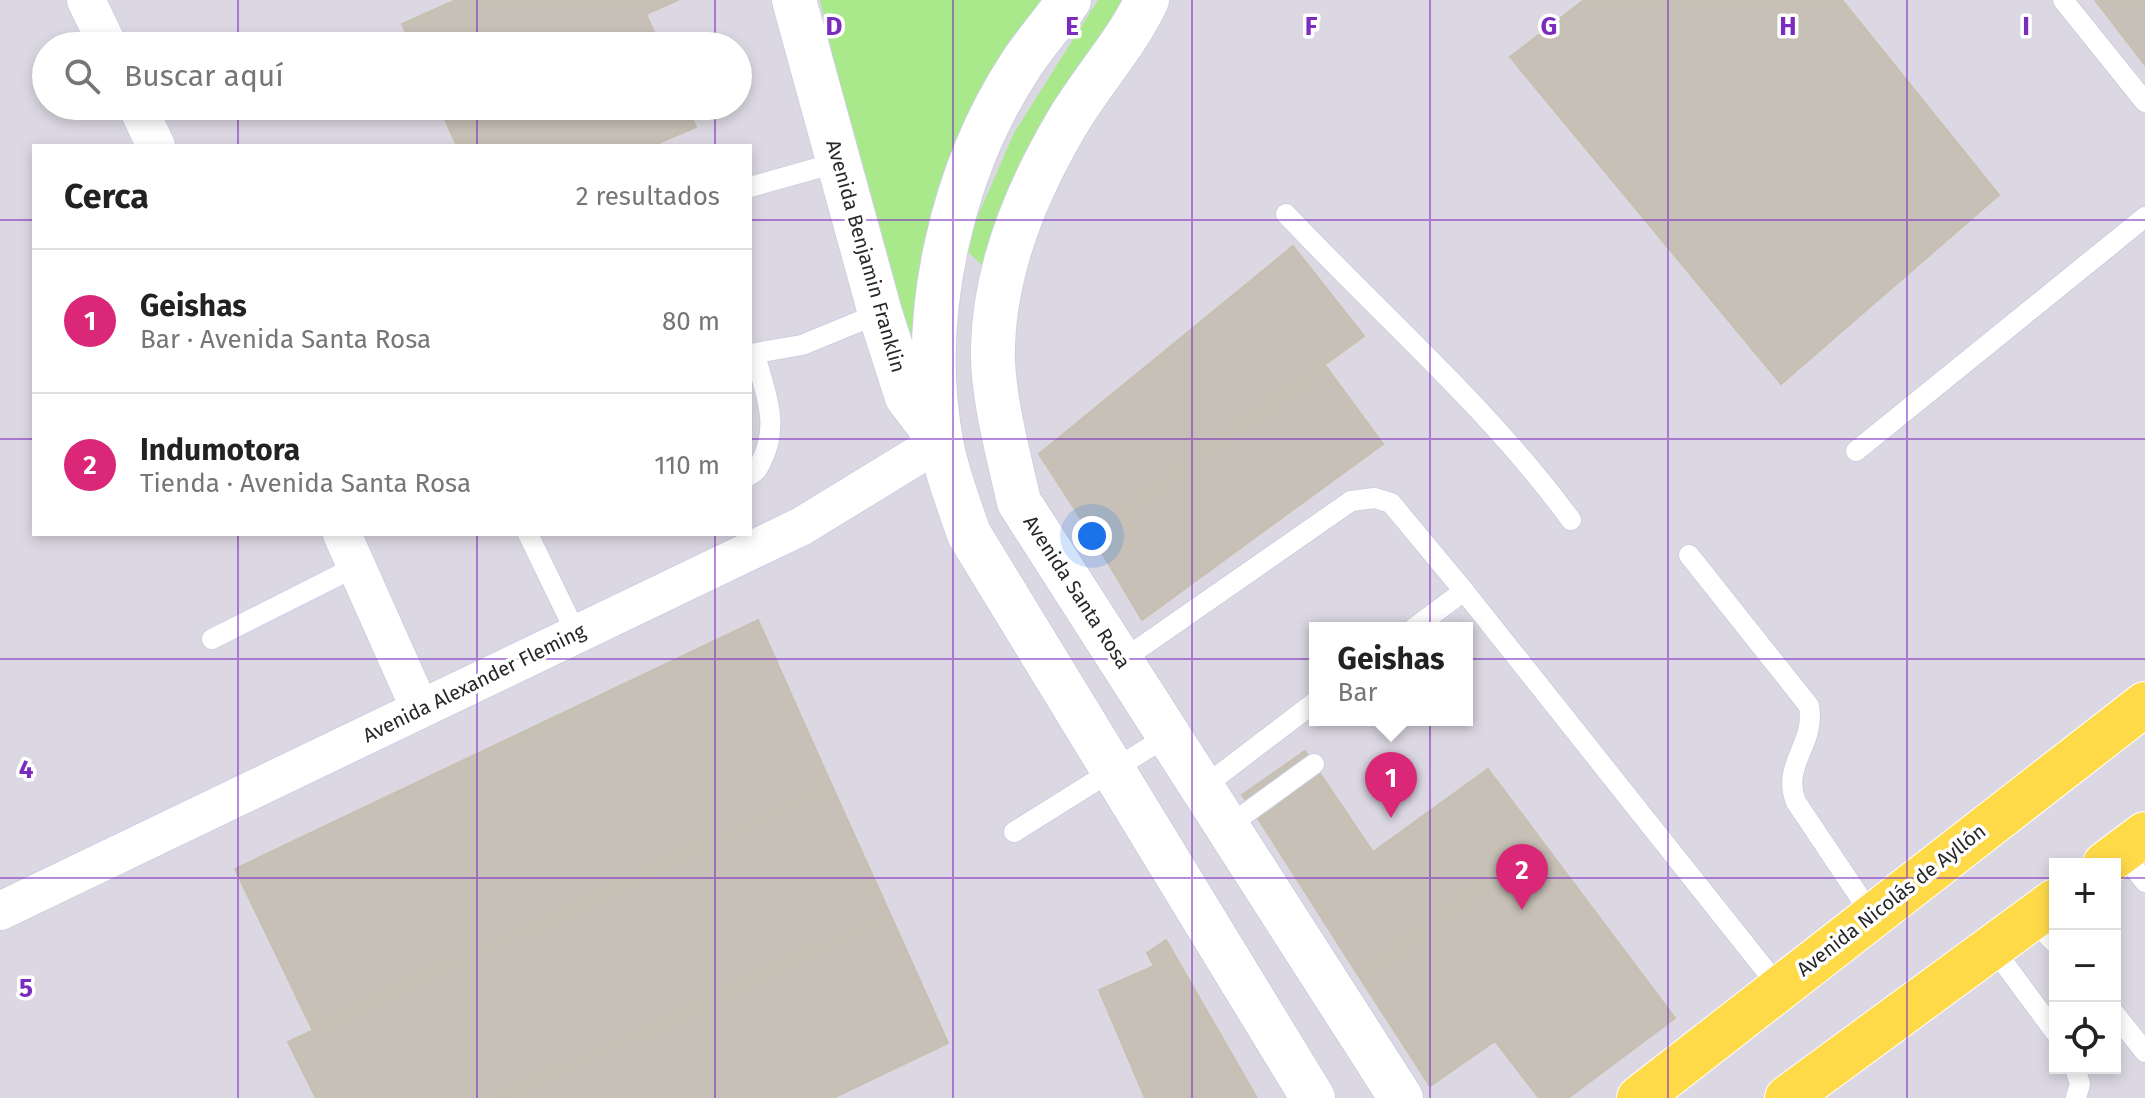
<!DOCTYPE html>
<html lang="es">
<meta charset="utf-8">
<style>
:root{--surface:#fff;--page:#f6f6f6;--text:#222;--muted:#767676;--line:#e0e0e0;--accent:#db2777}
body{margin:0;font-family:"Fira Sans",sans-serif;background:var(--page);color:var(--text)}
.controls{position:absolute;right:24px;bottom:24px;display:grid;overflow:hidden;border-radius:0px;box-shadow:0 4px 12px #0003}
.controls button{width:72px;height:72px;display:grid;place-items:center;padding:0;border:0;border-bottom:2px solid var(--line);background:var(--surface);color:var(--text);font:40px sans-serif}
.you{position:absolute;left:1092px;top:536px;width:28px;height:28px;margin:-20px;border:6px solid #fff;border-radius:50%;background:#1a73e8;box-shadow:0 0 0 12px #1a73e833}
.badge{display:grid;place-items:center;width:52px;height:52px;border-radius:50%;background:var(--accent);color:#fff;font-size:26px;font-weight:700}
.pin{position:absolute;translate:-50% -66px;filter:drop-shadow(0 2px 4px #0008)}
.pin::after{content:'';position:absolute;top:42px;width:28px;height:24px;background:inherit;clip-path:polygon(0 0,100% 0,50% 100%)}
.popup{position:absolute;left:1309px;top:622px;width:164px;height:104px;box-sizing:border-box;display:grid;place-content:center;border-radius:0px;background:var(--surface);filter:drop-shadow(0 2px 6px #0005);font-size:26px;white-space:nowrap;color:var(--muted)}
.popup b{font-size:30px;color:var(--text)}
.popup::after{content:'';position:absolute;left:50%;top:100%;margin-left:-16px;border:16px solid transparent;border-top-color:var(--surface)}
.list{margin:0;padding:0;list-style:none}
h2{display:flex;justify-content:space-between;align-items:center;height:104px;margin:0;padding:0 32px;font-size:34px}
h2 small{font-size:26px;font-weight:400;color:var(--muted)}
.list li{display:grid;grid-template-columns:52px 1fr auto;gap:24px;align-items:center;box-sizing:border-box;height:144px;padding:0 32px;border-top:2px solid var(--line)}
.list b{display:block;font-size:30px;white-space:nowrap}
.list p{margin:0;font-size:26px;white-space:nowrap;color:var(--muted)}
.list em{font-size:26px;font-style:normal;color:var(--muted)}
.icon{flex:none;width:44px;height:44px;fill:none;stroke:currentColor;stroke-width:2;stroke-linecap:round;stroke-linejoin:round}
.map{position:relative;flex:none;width:2145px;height:1098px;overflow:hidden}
.search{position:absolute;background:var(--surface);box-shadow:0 4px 12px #0003;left:32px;top:32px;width:720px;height:88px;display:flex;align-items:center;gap:20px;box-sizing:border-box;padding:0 28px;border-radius:44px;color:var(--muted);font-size:30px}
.panel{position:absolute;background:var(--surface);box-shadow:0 4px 12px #0003;left:32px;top:144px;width:720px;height:392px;border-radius:0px}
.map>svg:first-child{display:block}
.industrial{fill:#dcd8e3;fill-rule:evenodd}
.green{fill:#a9e98c}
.building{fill:#c6c0b7;stroke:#c7c0b1;stroke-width:2}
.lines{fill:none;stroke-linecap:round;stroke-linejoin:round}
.lane-casing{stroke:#cccfe2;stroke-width:22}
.street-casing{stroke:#cccfe2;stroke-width:40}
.secondary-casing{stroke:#cccfe2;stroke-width:46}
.primary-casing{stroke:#fff;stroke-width:46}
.lane{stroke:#fff;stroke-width:20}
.street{stroke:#fff;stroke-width:38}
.secondary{stroke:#fff;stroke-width:44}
.primary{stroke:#feda49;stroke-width:44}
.grid{fill:none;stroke:#7b2cbf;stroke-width:2;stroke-opacity:0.55}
.labels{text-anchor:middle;stroke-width:7;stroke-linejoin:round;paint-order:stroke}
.street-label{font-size:20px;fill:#272727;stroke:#fff}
.grid-label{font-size:26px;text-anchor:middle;font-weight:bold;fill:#7b2cbf;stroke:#fff;stroke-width:7;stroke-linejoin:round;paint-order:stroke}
</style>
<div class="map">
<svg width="2145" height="1098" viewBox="0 0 2145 1098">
<rect width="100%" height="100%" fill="#ece3d6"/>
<!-- industrial -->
<path class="industrial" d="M 0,0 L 2145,0 L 2145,1098 L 0,1098 ZM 46,46 L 738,46 L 738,106 L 46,106 ZM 34,146 L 750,146 L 750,534 L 34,534 ZM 1315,628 L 1467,628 L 1467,720 L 1315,720 ZM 2055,864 L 2115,864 L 2115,1068 L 2055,1068 Z"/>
<!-- green -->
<path class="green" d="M 820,0 L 1061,0 L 981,111 L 922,376 L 889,299 Z
M 1098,0 L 1127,0 L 985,268 L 964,248 L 1014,133 Z"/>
<!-- building -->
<path class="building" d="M 456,0 L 678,0 L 646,14 L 660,46 L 412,46 L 402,24 Z
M 1584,0 L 1842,0 L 1999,195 L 1781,384 L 1510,57 Z
M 2095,0 L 2145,0 L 2145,65 Z
M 439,106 L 687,106 L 696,127 L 652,146 L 457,146 Z
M 1293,246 L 1364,336 L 1092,536 L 1039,454 Z
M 1325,365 L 1383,444 L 1142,620 L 1092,536 Z
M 758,620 L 832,786 L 313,1031 L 235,869 Z
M 1305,751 L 1321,775 L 1259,820 L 1242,795 Z
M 1488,769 L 1542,841 L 1360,978 L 1259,820 L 1321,775 L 1373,852 Z
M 832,786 L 891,916 L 501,1098 L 316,1098 L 288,1042 Z
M 1542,841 L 1675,1018 L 1568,1098 L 1539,1098 L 1495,1041 L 1430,1086 L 1360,978 Z
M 891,916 L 948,1043 L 833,1098 L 501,1098 Z
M 1166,940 L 1257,1098 L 1145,1098 L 1099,990 L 1154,966 L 1147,953 Z"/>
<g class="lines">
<defs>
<path id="lane" d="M 2063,0 L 2145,102
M 750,187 L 839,162
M 1286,214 C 1381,315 1489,408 1571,520
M 750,354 L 802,345 L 880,313
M 1856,451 L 2145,217
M 750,475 C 757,471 758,468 762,460 C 780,424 765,392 755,355
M 528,534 L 576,633
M 1689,555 L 1809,706 C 1816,745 1781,764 1796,802 L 1871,914
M 1414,628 L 1464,591 L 1779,987
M 212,639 L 357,566
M 1121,661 L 1351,501 L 1375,498 L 1391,503 L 1464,591
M 1202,788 L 1315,702
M 1227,827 L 1314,764
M 1014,832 L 1169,735
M 2122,852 L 2145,882
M 2031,918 L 2055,943
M 1993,948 L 2055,1032
M 2115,1014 L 2145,1052
M 2075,1068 L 2080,1084 L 2076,1098"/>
<path id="street" d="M 86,0 L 108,46
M 137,106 L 156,146
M 342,534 L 420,709
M 0,911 L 802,526 L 941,441"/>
<path id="secondary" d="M 794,0 L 880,313 L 907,397 L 939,439
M 1069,0 C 1054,22 1036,42 1022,63 C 952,169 918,316 941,441 C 946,472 959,504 969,534 L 1313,1098
M 1147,0 C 1126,45 1092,80 1067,123 C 1028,189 995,268 993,346 C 991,392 1009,457 1019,502 L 1401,1098"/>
<path id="primary" d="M 2105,864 L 2145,834
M 1639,1098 L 2145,704
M 1787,1098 L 2055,901"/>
</defs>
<!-- lane casing -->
<use href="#lane" class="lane-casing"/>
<!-- street casing -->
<use href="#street" class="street-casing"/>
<!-- secondary casing -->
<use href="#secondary" class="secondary-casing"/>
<!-- primary casing -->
<use href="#primary" class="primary-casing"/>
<!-- lane -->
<use href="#lane" class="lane"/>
<!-- street -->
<use href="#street" class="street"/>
<!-- secondary -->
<use href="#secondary" class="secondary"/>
<!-- primary -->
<use href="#primary" class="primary"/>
</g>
<!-- grid -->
<path class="grid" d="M 238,0 L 238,46M 477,0 L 477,46M 715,0 L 715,46M 953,0 L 953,1098M 1192,0 L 1192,1098M 1430,0 L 1430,1098M 1668,0 L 1668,1098M 1907,0 L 1907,1098M 238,106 L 238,146M 477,106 L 477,146M 715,106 L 715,146M 0,220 L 34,220M 750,220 L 2145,220M 0,439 L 34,439M 750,439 L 2145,439M 238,534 L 238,1098M 477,534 L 477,1098M 715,534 L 715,1098M 0,659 L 2145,659M 0,878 L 2055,878M 2115,878 L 2145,878"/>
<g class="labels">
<!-- street labels -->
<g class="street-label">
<text transform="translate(866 256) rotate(74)" y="7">Avenida Benjamin Franklin</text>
<text transform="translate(1077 592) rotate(57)" y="7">Avenida Santa Rosa</text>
<text transform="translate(474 683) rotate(-26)" y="7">Avenida Alexander Fleming</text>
<text transform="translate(1891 900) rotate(-38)" y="7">Avenida Nicolás de Ayllón</text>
</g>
</g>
<g class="grid-label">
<text x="834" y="35">D</text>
<text x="1072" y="35">E</text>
<text x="1311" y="35">F</text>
<text x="1549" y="35">G</text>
<text x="1788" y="35">H</text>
<text x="2026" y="35">I</text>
<text x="26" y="778">4</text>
<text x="26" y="997">5</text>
</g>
</svg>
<div class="controls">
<button>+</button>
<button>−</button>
<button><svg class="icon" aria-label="locate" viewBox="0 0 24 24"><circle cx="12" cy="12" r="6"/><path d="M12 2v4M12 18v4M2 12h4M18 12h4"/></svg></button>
</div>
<div class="you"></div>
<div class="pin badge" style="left:1391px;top:818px">1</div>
<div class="popup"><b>Geishas</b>Bar</div>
<div class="pin badge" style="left:1522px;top:910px">2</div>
<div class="search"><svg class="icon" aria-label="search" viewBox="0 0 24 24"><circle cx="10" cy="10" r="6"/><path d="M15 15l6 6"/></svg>Buscar aquí</div>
<section class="panel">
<h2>Cerca<small>2 resultados</small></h2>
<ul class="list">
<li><span class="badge">1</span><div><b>Geishas</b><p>Bar · Avenida Santa Rosa</p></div><em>80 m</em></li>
<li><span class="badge">2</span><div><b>Indumotora</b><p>Tienda · Avenida Santa Rosa</p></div><em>110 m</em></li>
</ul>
</section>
</div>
